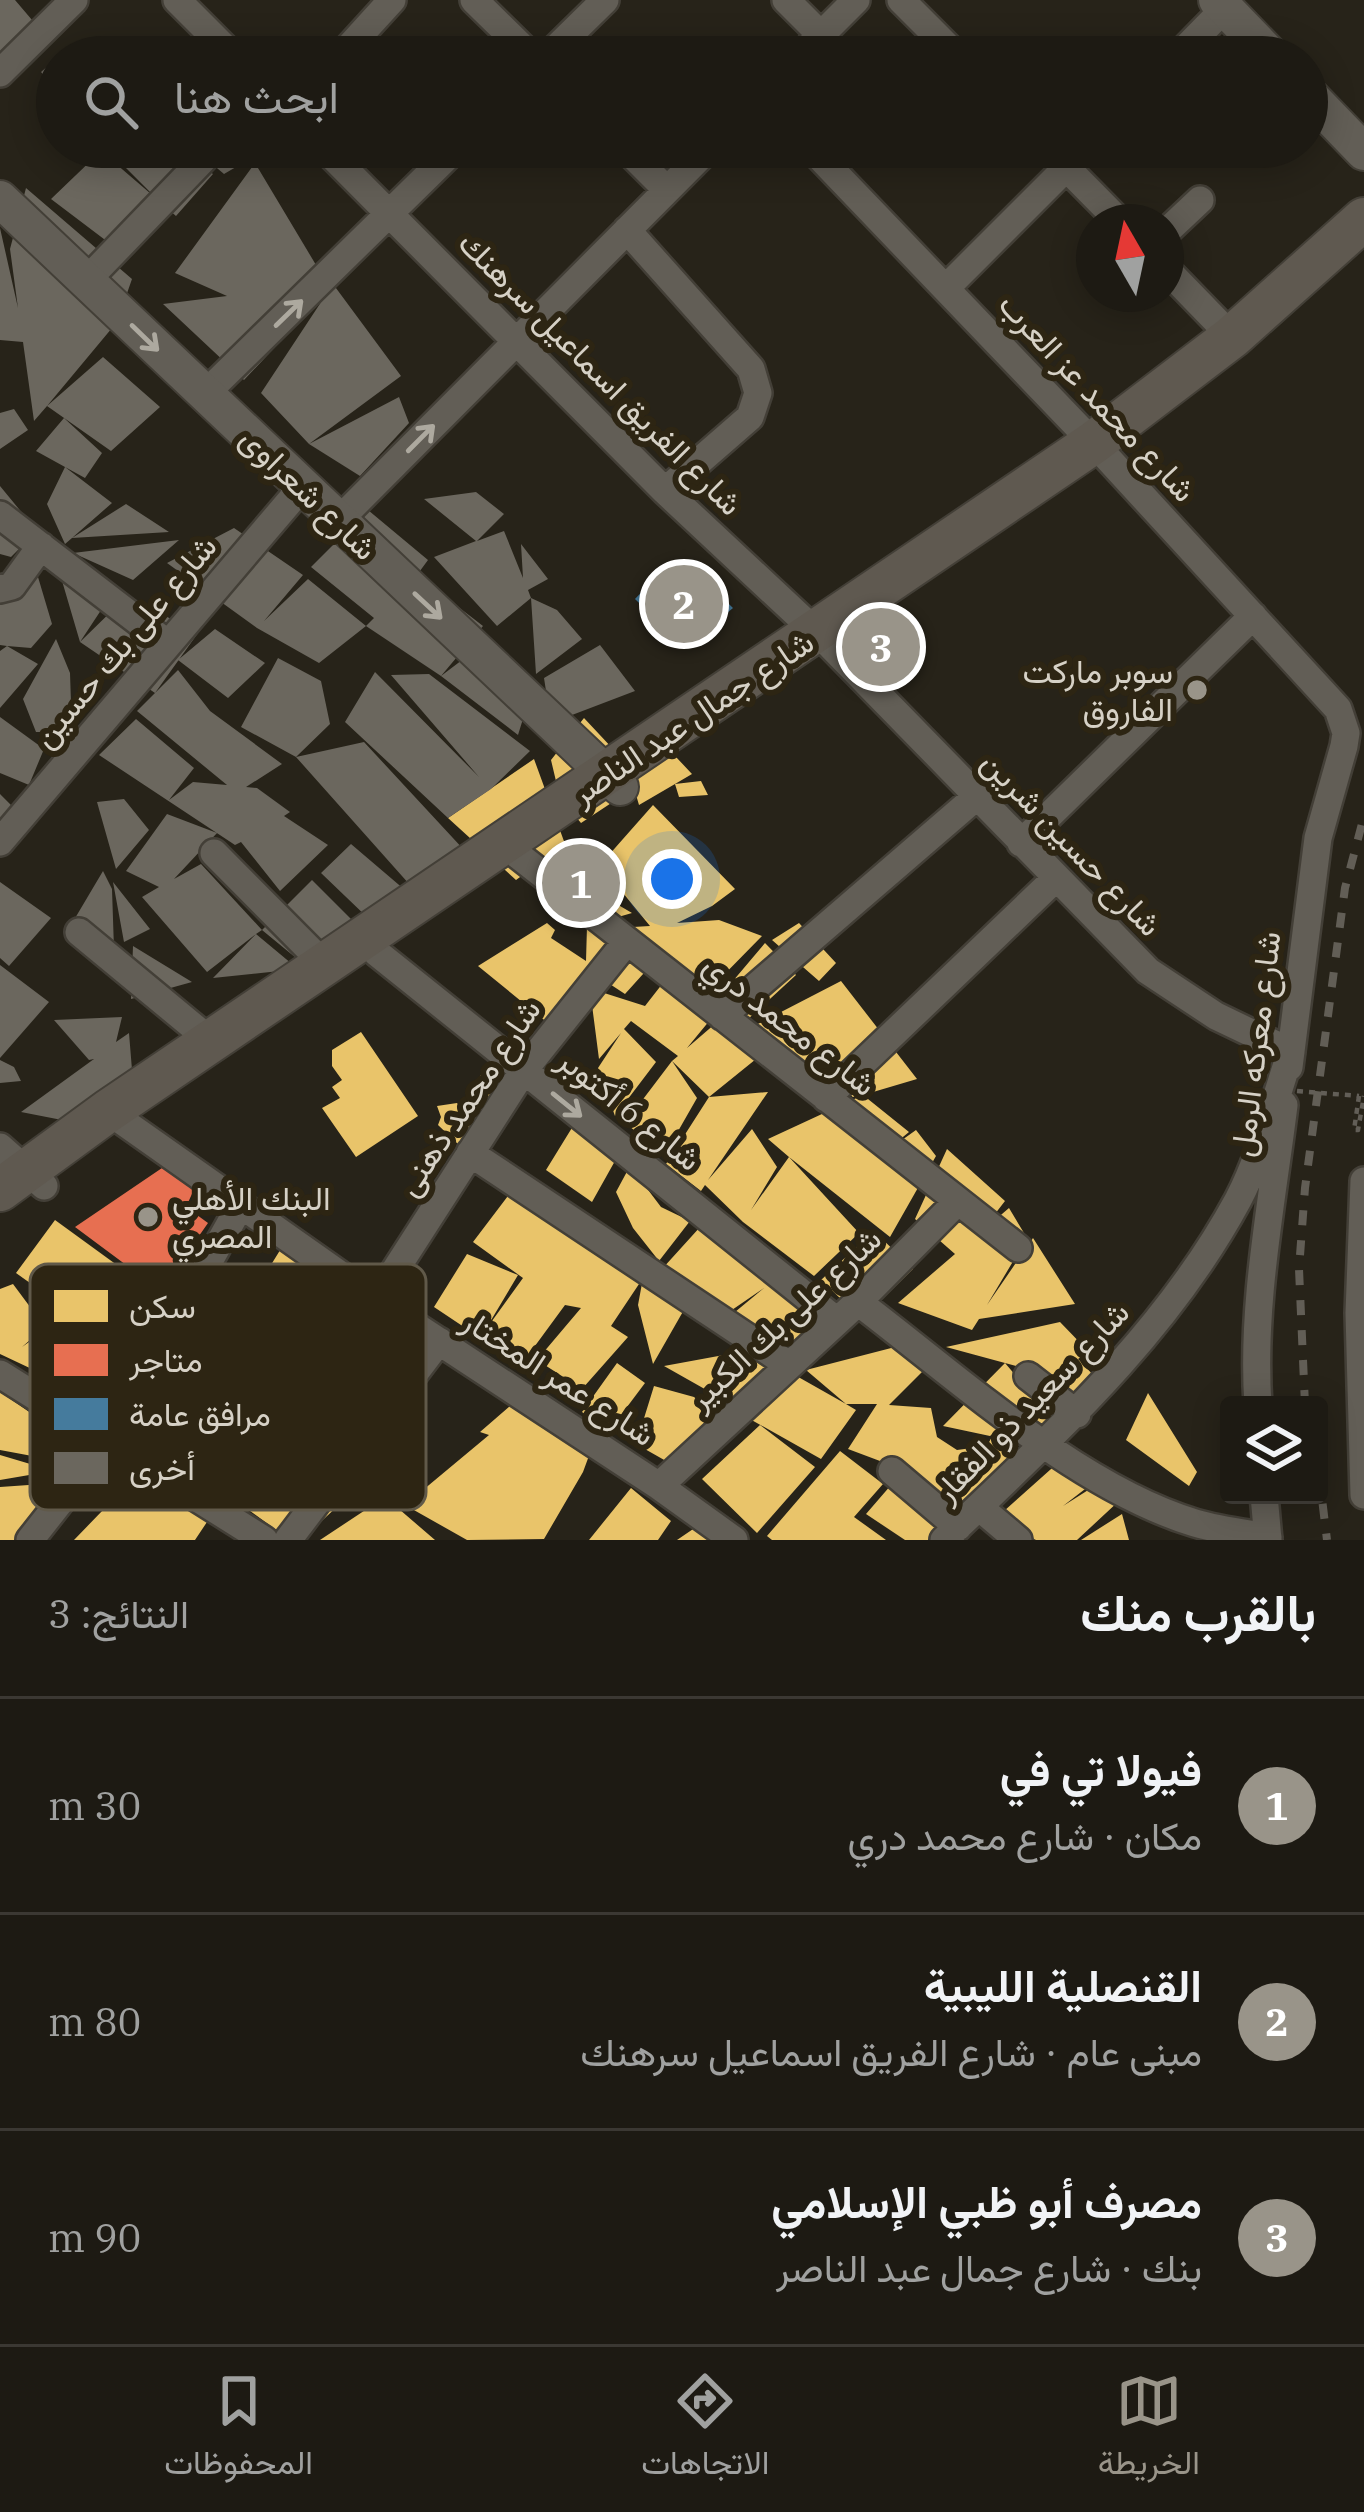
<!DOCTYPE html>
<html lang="ar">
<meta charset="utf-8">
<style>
:root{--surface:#1d1a13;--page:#25231c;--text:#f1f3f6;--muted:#a0a1a0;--line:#3b3833;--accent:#999489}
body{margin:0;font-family:"IBM Plex Serif",Vazirmatn,serif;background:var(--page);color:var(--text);direction:rtl}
.controls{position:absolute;right:36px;bottom:36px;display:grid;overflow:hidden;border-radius:12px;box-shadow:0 6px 30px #0003}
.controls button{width:108px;height:108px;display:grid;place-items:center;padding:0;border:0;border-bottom:3px solid var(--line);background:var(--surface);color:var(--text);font:60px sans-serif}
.compass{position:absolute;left:1076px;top:204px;width:108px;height:108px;border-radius:50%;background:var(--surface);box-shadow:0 6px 30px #0003;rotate:351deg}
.you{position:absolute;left:672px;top:879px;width:42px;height:42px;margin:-30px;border:9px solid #fff;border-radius:50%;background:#1a73e8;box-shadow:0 0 0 18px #1a73e833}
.badge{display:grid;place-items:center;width:78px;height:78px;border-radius:50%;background:var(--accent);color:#fff;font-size:39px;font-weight:700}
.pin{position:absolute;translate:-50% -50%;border:6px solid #fff;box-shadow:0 3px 12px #0006}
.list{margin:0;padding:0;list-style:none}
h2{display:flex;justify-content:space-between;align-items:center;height:156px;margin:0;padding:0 48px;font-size:51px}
h2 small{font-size:39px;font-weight:400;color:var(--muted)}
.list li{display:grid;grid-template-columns:78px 1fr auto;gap:36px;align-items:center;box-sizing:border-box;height:216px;padding:0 48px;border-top:3px solid var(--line)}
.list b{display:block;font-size:45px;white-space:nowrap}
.list p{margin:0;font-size:39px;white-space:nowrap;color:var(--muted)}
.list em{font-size:39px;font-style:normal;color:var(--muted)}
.icon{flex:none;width:66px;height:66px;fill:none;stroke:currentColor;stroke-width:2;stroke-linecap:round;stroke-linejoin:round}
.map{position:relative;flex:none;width:1364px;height:1540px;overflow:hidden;direction:ltr}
.search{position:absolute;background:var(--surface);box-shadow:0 6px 30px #0003;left:36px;right:36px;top:36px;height:132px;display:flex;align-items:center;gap:30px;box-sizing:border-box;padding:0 42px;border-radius:66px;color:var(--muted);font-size:45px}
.sheet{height:804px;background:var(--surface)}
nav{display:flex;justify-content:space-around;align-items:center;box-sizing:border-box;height:168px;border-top:3px solid var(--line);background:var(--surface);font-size:33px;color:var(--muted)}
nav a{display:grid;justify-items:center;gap:6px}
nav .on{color:var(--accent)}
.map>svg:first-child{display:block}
.homes{fill:#e9c46a;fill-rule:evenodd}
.shops{fill:#e76f51}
.public{fill:#457b9d}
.building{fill:#6b675e}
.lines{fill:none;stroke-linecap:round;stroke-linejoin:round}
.street-casing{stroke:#433f37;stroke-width:32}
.secondary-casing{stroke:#433f37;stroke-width:40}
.primary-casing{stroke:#433f37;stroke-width:46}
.path{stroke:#625e57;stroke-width:4.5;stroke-dasharray:6 6;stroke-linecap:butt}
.street{stroke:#625e56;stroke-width:27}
.secondary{stroke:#625e56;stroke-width:36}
.primary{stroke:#5f5950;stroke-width:42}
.rail{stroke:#625e56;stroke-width:8;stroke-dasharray:15 15;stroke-linecap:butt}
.path-bridge{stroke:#625e57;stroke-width:4.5;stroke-dasharray:6 6;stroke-linecap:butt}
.oneway{stroke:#ada99f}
.poi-dot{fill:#999489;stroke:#2d2513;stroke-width:4.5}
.labels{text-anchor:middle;stroke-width:12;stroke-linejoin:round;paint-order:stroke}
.street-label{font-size:33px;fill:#d6d1c6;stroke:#2d2513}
.poi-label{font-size:33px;fill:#d6d1c6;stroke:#2d2513;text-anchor:end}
.key{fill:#2d2513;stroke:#605949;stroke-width:3}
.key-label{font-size:33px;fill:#d6d1c6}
</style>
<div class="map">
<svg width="1364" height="1540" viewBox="0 0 1364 1540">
<rect width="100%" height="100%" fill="#272319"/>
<!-- homes -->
<path class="homes" d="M 584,718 L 628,765 L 645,724 L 692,774 L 675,784 L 701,781 L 708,795 L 679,797 L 675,784 L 639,805 L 634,788 L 581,823 L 560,798 L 551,760 Z
M 534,759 L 565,844 L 516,880 L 448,818 Z
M 653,805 L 735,889 L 712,906 L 677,923 L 719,920 L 762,936 L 709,990 L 724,1003 L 687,1048 L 716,1023 L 761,1055 L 709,1097 L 672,1061 L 678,1056 L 631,1021 L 624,1029 L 656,1062 L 615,1116 L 598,1068 L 621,1033 L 599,1059 L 592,1005 L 601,992 L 645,1006 L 677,965 L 633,927 L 650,926 L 600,865 Z
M 591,889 L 632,913 L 587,926 L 662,953 L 625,994 L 593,973 L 554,1028 L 478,966 L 547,923 L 555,930 L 551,938 L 586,961 L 587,926 L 581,927 L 576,915 Z
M 799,923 L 836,963 L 819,981 L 772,940 Z
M 765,943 L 796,975 L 748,1019 L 727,988 Z
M 841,981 L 917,1079 L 863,1095 L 909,1132 L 881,1155 L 916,1130 L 936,1156 L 890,1237 L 789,1157 L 859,1233 L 814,1276 L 743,1222 L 705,1185 L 701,1191 L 666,1164 L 709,1097 L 768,1092 L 708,1180 L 752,1129 L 777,1167 L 751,1210 L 789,1157 L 768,1139 L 863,1095 L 853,1097 L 754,1026 Z
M 361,1032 L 418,1116 L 356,1157 L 322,1108 L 340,1098 L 332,1087 L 342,1080 L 332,1066 L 332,1050 Z
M 672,1061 L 697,1098 L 665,1154 L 625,1123 Z
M 483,1072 L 502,1088 L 487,1115 L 464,1100 Z
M 457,1103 L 475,1120 L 458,1144 L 438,1125 L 441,1117 L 437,1106 Z
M 578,1118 L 620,1152 L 592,1202 L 546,1170 Z
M 947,1149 L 1005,1201 L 981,1232 L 1009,1208 L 1027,1238 L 987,1305 L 1033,1238 L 1075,1304 L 979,1319 L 972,1330 L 898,1303 L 955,1254 L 915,1219 Z
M 630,1166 L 661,1207 L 690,1221 L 659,1261 L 633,1228 L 616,1192 Z
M 514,1188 L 643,1278 L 611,1326 L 628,1337 L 582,1389 L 537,1360 L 581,1308 L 565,1305 L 521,1365 L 434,1307 L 467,1254 L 518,1275 L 484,1332 L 523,1278 L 473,1242 Z
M 55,1220 L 132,1276 L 93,1328 L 16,1273 Z
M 701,1226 L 824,1323 L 787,1350 L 729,1317 L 764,1288 L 729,1312 L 705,1291 L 662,1269 Z
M 874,1231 L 913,1269 L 862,1319 L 821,1280 Z
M 282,1247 L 372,1307 L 297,1420 L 247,1401 L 220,1379 L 221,1372 L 210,1364 Z
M 643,1278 L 685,1308 L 653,1364 L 638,1305 Z
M 13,1284 L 45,1327 L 22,1347 L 63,1318 L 102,1340 L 161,1291 L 174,1302 L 144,1357 L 102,1340 L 136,1372 L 107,1420 L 64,1398 L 102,1340 L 53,1379 L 0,1354 L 0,1289 Z
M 1060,1322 L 1089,1352 L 1078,1359 L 1112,1395 L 1061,1444 L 1017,1411 L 990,1436 L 943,1426 L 1005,1363 L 946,1347 ZM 1078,1359 L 1034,1397 L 1005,1363 L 1054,1376 Z
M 390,1326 L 428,1343 L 343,1456 L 314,1432 Z
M 899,1346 L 927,1367 L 889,1405 L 931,1408 L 937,1437 L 957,1450 L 987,1446 L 995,1431 L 1029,1473 L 962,1540 L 905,1540 L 866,1514 L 904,1470 L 848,1449 L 877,1404 L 846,1404 L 856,1410 L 821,1459 L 748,1418 L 793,1374 L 846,1404 L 806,1370 ZM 904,1470 L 953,1507 L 970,1534 Z
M 751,1350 L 779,1361 L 733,1405 L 664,1366 Z
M 617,1363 L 645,1383 L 609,1431 L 582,1412 Z
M 654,1386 L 694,1397 L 714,1414 L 666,1461 L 636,1444 Z
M 0,1392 L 60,1433 L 59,1461 L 0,1450 Z
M 1148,1393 L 1197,1472 L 1189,1486 L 1126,1440 Z
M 510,1406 L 590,1453 L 583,1472 L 544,1539 L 467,1540 L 405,1505 L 489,1435 L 480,1432 Z
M 760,1425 L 815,1467 L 757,1533 L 702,1479 Z
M 840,1451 L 883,1484 L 854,1517 L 886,1540 L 772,1540 L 767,1536 Z
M 0,1455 L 37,1466 L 35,1474 L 0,1480 Z
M 316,1459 L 331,1473 L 303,1493 L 340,1504 L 301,1540 L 290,1540 L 235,1500 L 290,1489 L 275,1483 Z
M 1060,1461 L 1089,1486 L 1063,1506 L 1104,1480 L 1120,1500 L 1077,1540 L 1036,1540 L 994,1520 Z
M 132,1480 L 209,1519 L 195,1540 L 74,1540 Z
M 43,1484 L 43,1540 L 0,1540 L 0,1487 Z
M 631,1488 L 671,1521 L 658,1540 L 589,1540 Z
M 385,1497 L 435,1540 L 320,1540 Z
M 1122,1514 L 1129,1540 L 1081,1540 Z
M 699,1525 L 714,1540 L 677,1540 Z"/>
<!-- shops -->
<path class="shops" d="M 162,1168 L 196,1185 L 186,1207 L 208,1223 L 169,1279 L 160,1274 L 149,1282 L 75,1227 Z"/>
<!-- public -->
<path class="public" d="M 686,562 L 733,608 L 685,648 L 635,599 L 651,582 L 659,588 Z"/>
<!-- building -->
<path class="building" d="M 0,0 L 15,0 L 38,27 L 0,63 Z
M 114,38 L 137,57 L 58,57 L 63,53 Z
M 57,58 L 57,90 L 41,72 Z
M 120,147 L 179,147 L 213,174 L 176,216 L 168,209 L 125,255 L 51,199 L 101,151 L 158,200 L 112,154 Z
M 192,147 L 238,147 L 248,160 L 224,174 Z
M 255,163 L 319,270 L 272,315 L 296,325 L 244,380 L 163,304 L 227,296 L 175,273 Z
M 26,188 L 132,279 L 117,322 L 47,406 L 103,357 L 160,407 L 111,451 L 47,406 L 34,421 L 23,342 L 0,340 L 0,228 L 18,308 L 10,249 Z
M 333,284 L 401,376 L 309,444 L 261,393 Z
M 399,397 L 409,423 L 360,476 L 309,444 Z
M 14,409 L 28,430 L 0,449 L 0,413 Z
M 64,418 L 102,453 L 85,478 L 65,467 L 112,503 L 72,538 L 126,504 L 169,532 L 72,538 L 65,544 L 47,504 L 65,467 L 36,451 Z
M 0,486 L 37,531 L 11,557 L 0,554 Z
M 476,492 L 504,514 L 477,541 L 504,531 L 523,578 L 521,544 L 548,579 L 528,590 L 531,598 L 497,626 L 434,557 L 476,541 L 424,499 Z
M 368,510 L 428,560 L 417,575 L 483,626 L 441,676 L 491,638 L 534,683 L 518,735 L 441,676 L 366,626 L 374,618 L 311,567 Z
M 234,528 L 303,575 L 264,621 L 308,579 L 366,626 L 319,663 L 257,628 L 167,563 Z
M 179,540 L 133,580 L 73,553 Z
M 60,574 L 115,589 L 80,642 L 127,596 L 198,633 L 155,693 L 80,642 Z
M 38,577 L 52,624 L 31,648 L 7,646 L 38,664 L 0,708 L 0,651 L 7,646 L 0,645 L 0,602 Z
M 531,598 L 557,610 L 582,639 L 536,674 Z
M 215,629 L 265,663 L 228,698 L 178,660 Z
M 56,639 L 70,673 L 72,732 L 36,732 L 23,699 Z
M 600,645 L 635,691 L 551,723 L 544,678 Z
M 278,658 L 321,681 L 330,724 L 296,757 L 364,742 L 465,851 L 410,885 L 296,757 L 241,727 Z
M 178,670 L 210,711 L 282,764 L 246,787 L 257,788 L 290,812 L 284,816 L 328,845 L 280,891 L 241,842 L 235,845 L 99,755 L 136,719 L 194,768 L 169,800 L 193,782 L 227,785 L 137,711 Z
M 375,672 L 479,777 L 391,675 L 429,674 L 530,751 L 491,789 L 448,818 L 345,722 Z
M 0,717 L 44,749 L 29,785 L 0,773 Z
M 0,794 L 12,806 L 0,821 Z
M 124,799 L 149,830 L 116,869 L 97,802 Z
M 167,814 L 217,833 L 174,879 L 201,864 L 262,930 L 312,880 L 364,932 L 307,967 L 262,930 L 256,934 L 298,969 L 213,978 L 256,934 L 207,972 L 142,897 L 159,887 L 126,871 Z
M 351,844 L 412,896 L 370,920 L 321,873 Z
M 103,871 L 112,889 L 114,949 L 71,925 Z
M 0,882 L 51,918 L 9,966 L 0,958 Z
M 113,882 L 150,929 L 124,942 Z
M 133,946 L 192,982 L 131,999 Z
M 0,965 L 49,1002 L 0,1058 Z
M 122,1017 L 116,1042 L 129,1033 L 133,1082 L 67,1121 L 21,1112 L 94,1059 L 89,1060 L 54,1020 Z
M 0,1060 L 14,1067 L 21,1081 L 0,1083 Z"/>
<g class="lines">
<defs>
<path id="street" d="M 177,0 L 234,57
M 474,0 L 532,57
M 786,0 L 821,35
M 901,0 L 958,57
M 340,57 L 392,0
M 547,57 L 605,0
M 799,57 L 856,0
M 1177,57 L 1225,8
M 0,73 L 74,0
M 323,147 L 665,491 L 831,646 L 1148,971 L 1216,1016 L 1291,1052 C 1275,1098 1261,1157 1238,1200 C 1165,1335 1053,1435 944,1540
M 624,147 L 667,190
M 810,147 L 1102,452 L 1338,709 L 1346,733 L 1344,746 L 1318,838 L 1289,1067
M 1046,147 L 1120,222
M 627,230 L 751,369 L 758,393 L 750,417 L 665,491
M 1166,232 L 1200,200
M 1166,269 L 1232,337
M 86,281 L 215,147
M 946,288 L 1087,147
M 205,394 L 457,147
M 0,515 L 168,644
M 338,521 L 710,147
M 0,589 L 12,586 L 41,546
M 0,842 L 302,487
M 1021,843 L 1253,616
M 214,853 L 326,966
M 519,856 L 1018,1248
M 79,932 L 212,1042
M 377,953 L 837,1321
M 722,1016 L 976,797
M 826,1098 L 1056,878
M 108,1111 L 376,1300 L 659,1486 L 734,1540
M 0,1147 L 44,1186
M 470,1153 L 789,1365
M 1364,1181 L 1359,1313 L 1364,1495
M 376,1300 L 524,1070 L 627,941
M 858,1302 C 956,1376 1078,1488 1195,1523 C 1218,1530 1244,1533 1268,1537
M 0,1374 L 264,1540
M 1028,1376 L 1077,1414
M 1258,1405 C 1251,1306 1272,1203 1284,1105
M 892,1471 L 958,1527
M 659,1486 L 858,1302 L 958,1201
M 1264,1495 L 1268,1540
M 979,1507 L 1018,1540
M 30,1540 L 108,1441 L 240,1206
M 288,1540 L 439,1341"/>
<path id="secondary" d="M 1217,0 L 1272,57
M 1307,93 L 1364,152
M 0,199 L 620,787"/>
<path id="primary" d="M 0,1190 L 108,1111 L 1093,443 L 1232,337 L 1364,219"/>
</defs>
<!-- street casing -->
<use href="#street" class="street-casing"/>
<!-- secondary casing -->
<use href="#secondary" class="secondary-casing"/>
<!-- primary casing -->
<use href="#primary" class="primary-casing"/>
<!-- path -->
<path class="path" d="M 1359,1096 L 1354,1130 L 1358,1130 L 1364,1096"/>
<!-- street -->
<use href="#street" class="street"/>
<!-- secondary -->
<use href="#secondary" class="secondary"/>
<!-- primary -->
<use href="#primary" class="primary"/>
<!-- rail -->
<path class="rail" d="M 1305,1405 L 1299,1269 L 1305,1188 L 1345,888 L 1364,816
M 1319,1474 L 1327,1540"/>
<!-- path-bridge -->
<path class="path-bridge" d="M 1297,1091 L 1359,1096"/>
</g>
<!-- one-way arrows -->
<defs><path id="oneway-shaft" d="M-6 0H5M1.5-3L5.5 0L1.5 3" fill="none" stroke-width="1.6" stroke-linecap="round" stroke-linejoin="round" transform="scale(3)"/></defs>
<g class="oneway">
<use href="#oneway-shaft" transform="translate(289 313) rotate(-44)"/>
<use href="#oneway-shaft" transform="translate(145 338) rotate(44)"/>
<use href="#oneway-shaft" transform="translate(421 438) rotate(-45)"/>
<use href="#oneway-shaft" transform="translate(428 606) rotate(43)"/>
<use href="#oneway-shaft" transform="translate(567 1105) rotate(39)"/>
</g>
<!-- markers -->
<g class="poi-dot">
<circle cx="1197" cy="690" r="12"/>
<circle cx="148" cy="1217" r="12"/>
</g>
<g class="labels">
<!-- street labels -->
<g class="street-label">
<text transform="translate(601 373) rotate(45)" y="12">شارع الفريق اسماعيل سرهنك</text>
<text transform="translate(1098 397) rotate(47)" y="12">شارع محمد عز العرب</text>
<text transform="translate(309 493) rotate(44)" y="12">شارع شعراوى</text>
<text transform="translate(124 641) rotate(-50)" y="12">شارع على بك حسين</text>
<text transform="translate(692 717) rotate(-34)" y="12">شارع جمال عبد الناصر</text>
<text transform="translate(1072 843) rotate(46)" y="12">شارع حسين شرين</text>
<text transform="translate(790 1024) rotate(38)" y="12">شارع محمد دري</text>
<text transform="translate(1255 1044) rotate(-83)" y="12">شارع معركه الرمل</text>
<text transform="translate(468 1097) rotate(-56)" y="12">شارع محمد ذهنى</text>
<text transform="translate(630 1109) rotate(39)" y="12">شارع 6 أكتوبر</text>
<text transform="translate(784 1318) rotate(-43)" y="12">شارع على بك الكبير</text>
<text transform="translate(559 1377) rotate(33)" y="12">شارع عمر المختار</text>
<text transform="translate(1031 1401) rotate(-46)" y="12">شارع سعيد ذو الفقار</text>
</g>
<!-- poi labels -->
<g class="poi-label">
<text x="1173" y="683">سوبر ماركت<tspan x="1173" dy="38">الفاروق</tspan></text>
<text x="172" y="1210" text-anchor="start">البنك الأهلي<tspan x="172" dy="38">المصري</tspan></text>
</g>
</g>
<!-- legend -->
<rect x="30" y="1264" width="396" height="246" rx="18" class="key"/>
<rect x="54" y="1290" width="54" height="32" fill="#e9c46a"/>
<rect x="54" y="1344" width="54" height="32" fill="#e76f51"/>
<rect x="54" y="1398" width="54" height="32" fill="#457b9d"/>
<rect x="54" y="1452" width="54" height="32" fill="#6b675e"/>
<g class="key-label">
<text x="129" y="1318">سكن</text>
<text x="129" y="1372">متاجر</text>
<text x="129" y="1426">مرافق عامة</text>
<text x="129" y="1480">أخرى</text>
</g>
</svg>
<div class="controls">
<button><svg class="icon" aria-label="layers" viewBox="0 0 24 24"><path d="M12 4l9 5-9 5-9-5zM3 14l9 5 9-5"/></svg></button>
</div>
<svg class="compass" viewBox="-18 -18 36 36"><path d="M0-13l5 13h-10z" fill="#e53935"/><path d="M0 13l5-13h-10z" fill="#a0a1a0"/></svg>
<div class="you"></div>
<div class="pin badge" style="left:581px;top:883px">1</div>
<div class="pin badge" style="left:684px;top:604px">2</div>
<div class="pin badge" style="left:881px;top:647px">3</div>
<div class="search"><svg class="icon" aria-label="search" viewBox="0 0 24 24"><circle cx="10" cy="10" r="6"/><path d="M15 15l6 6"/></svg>ابحث هنا</div>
</div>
<section class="sheet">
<h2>بالقرب منك<small>النتائج: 3</small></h2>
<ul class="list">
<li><span class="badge">1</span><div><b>فيولا تي في</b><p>مكان · شارع محمد دري</p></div><em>30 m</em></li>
<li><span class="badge">2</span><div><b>القنصلية الليبية</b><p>مبنى عام · شارع الفريق اسماعيل سرهنك</p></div><em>80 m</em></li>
<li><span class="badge">3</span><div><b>مصرف أبو ظبي الإسلامي</b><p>بنك · شارع جمال عبد الناصر</p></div><em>90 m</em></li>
</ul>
</section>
<nav>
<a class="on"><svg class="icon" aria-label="map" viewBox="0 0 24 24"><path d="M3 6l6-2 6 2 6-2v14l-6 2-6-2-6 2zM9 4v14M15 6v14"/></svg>الخريطة</a>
<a><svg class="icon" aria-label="directions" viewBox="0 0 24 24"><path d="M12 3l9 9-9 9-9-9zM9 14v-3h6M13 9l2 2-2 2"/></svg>الاتجاهات</a>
<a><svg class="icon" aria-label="saved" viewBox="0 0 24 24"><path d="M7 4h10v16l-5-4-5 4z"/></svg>المحفوظات</a>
</nav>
